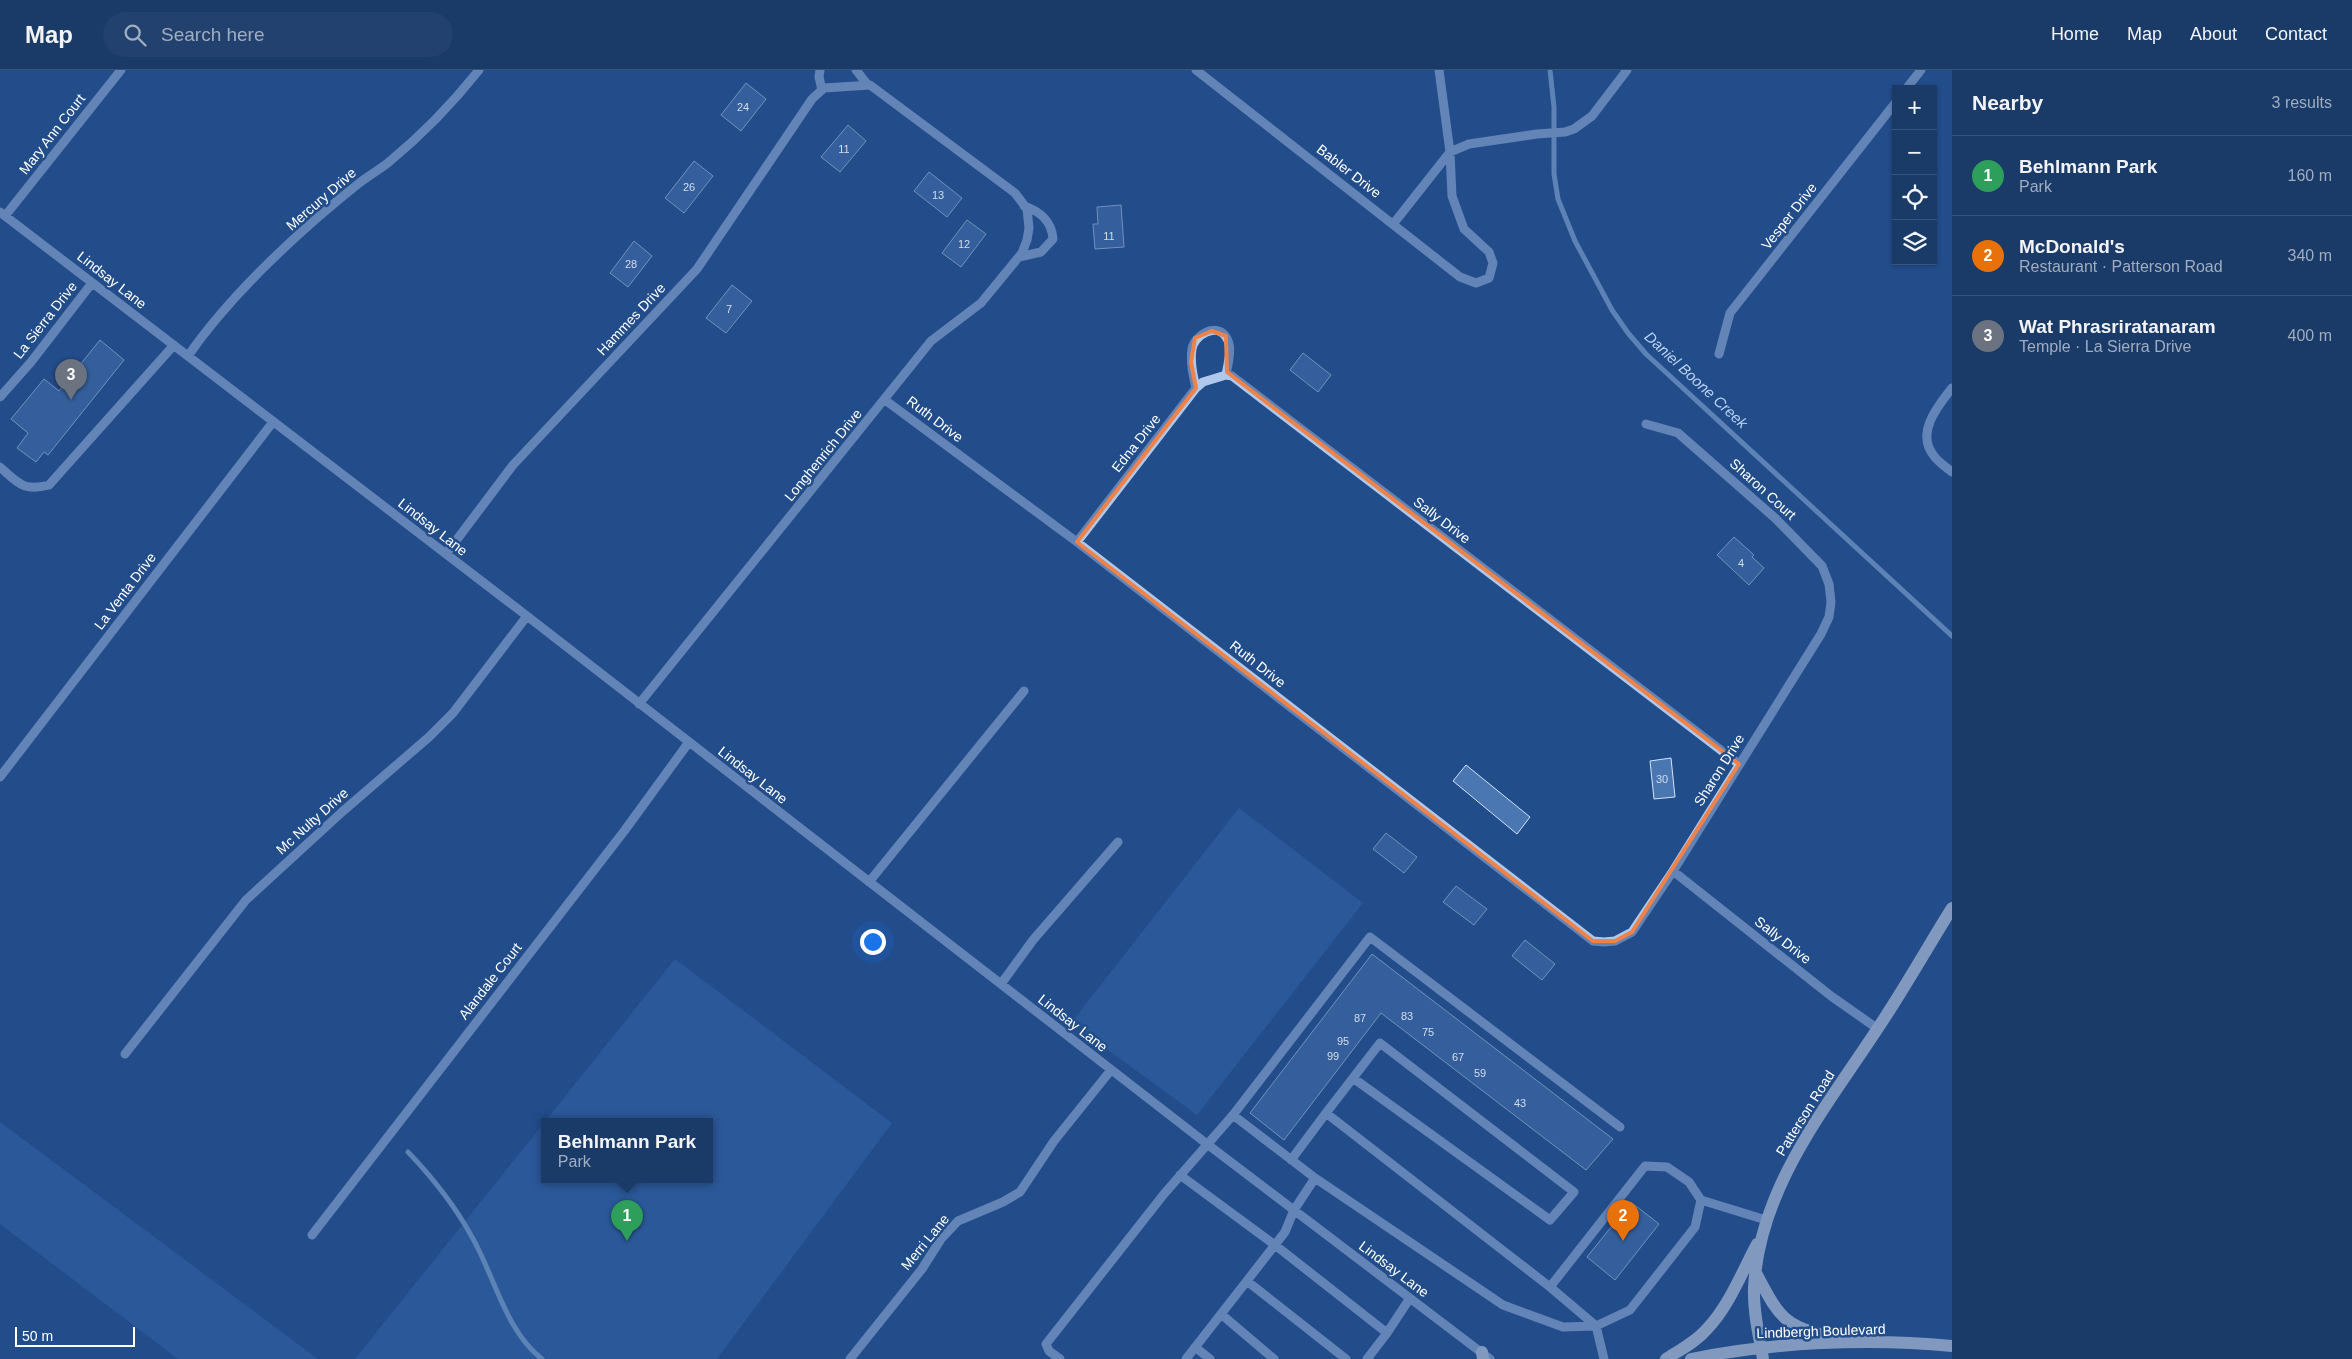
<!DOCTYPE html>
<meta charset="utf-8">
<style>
:root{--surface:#1a3a68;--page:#23416e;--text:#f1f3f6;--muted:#9fadc0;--line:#38547c;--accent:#f7d471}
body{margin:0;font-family:Arial,sans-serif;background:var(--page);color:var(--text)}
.controls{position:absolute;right:15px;top:15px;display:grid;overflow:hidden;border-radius:0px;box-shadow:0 1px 4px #0004}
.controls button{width:45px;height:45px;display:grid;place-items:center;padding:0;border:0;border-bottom:1px solid var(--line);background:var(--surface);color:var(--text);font:25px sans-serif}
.scale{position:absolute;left:15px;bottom:12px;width:120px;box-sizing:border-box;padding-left:5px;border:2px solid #fff;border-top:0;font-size:14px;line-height:18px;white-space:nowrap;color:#fff;-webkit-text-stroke:4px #224d8b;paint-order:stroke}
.you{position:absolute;left:872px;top:871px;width:18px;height:18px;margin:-12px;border:4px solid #fff;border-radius:50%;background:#1a73e8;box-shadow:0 0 0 8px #1a73e833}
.badge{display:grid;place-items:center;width:32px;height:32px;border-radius:50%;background:var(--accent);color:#fff;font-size:16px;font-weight:700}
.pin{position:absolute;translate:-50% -41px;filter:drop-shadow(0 1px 2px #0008)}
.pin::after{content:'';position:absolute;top:26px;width:18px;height:15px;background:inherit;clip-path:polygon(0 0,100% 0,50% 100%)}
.popup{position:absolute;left:541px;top:1048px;width:172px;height:65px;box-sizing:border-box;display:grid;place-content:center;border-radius:0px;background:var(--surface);filter:drop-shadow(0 1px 4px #0005);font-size:16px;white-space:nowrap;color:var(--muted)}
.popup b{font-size:19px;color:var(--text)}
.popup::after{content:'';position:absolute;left:50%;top:100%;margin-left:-10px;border:10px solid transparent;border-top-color:var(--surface)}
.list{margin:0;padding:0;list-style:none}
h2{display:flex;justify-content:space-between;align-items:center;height:65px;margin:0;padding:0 20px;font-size:21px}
h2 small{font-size:16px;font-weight:400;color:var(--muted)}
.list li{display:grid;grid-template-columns:32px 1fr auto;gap:15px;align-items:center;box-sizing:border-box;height:80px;padding:0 20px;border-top:1px solid var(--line)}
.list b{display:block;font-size:19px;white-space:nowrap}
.list p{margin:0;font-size:16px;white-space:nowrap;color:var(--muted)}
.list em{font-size:16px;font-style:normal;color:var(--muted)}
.icon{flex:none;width:28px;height:28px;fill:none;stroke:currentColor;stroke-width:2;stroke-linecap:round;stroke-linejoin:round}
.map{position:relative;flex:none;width:1952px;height:1289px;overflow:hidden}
header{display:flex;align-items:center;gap:30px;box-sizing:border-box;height:70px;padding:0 25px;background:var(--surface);border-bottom:1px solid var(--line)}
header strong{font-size:24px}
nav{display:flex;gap:28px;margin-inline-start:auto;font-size:18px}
.search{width:350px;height:45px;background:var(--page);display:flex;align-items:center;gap:12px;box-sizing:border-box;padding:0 18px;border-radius:28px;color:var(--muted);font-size:19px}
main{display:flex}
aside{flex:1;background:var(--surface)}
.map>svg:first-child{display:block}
.green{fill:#3566a8;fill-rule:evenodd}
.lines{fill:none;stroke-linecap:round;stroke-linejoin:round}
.stream{stroke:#a3c3ec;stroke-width:5}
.building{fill:#4a76b2;stroke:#d4e3f8}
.minor{stroke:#afc8eb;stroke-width:9}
.major{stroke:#f4f7fe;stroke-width:12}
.marked{fill:none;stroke:#ee8249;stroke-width:4;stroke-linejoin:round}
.labels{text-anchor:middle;stroke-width:5;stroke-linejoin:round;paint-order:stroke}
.number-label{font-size:11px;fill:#d2ddec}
.street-label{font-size:14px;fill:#fff;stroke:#224d8b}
.water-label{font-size:15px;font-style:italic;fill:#bbd3f2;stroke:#224d8b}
</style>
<header>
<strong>Map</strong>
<div class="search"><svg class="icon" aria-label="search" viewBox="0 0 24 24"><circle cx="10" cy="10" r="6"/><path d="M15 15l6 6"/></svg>Search here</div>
<nav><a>Home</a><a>Map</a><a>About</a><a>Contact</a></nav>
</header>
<main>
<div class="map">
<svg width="1952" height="1289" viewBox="0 0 1952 1289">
<rect width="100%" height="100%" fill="#224d8b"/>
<!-- green -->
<path class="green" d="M 1239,738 L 1363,833 L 1197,1045 L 1071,953 Z
M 675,889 L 892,1053 L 717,1289 L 355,1289 ZM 710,1052 L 710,1110 L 544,1110 L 544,1052 Z
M 0,1052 L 318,1289 L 178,1289 L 0,1154 Z"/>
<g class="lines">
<!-- stream -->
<path class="stream" d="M 1550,0 L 1554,37 L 1554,104 L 1558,129 L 1575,171 L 1612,240 L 1628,263 L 1646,284 L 1952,566
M 408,1082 C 432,1107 455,1136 472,1167 C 494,1205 506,1262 542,1289"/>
</g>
<!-- building -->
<path class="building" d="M 746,13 L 766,29 L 741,61 L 721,45 Z
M 848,55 L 866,71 L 840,102 L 821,87 Z
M 694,91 L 713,106 L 684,143 L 665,128 Z
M 929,102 L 962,128 L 947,147 L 914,121 Z
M 1121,135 L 1124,177 L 1095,179 L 1093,154 L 1098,154 L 1097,137 Z
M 967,150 L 986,164 L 961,197 L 942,183 Z
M 634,171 L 652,186 L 628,217 L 610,203 Z
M 732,215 L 752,231 L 726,263 L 706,248 Z
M 100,270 L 124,290 L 48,385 L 44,382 L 36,392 L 17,378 L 28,363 L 11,349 L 44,309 L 59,321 Z
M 1303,283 L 1331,305 L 1318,322 L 1290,300 Z
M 1734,467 L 1754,485 L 1752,487 L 1764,498 L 1749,515 L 1717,485 Z
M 1671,688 L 1675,727 L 1654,729 L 1650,691 Z
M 1466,695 L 1530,747 L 1517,764 L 1453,711 Z
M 1386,763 L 1417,787 L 1404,803 L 1373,779 Z
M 1456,816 L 1487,839 L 1474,855 L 1443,832 Z
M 1525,870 L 1555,894 L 1542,910 L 1512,886 Z
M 1372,884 L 1613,1069 L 1586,1100 L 1381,943 L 1284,1070 L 1250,1043 Z
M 1631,1132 L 1659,1154 L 1615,1210 L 1587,1187 Z"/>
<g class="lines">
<!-- minor -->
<path class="minor" d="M 820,0 L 819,7 L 822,20
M 856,0 L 867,14
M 1196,0 L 1460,207 L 1476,213 L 1489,208 L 1493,193 L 1489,182 L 1464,159 L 1452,126 L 1450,82 L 1439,0
M 1906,19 L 1921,0
M 0,142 L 527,546 L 1207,1074 L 1490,1289
M 5,146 L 121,0
M 1394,153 L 1450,82 L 1469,74 L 1537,64 L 1565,62 L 1574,59 L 1592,46 L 1627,0
M 1019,187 L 1041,182 L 1053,169 C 1052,152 1040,141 1024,136
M 1719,284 L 1730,243 L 1896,32
M 188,286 C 231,224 299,161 358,114 C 368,106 379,100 389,92 C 423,64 452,34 479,0
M 1226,305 L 1232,306 L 1739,694
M 1196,318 C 1193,305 1190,292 1192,279 C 1194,265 1217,252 1226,267 C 1233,276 1228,294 1226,305
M 1952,318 C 1938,336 1915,363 1934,386 C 1938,392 1946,397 1952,402
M 0,327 L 31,292 L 92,213
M 885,330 L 1077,472 L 1593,871 L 1604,872 L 1615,871 L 1632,862 L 1673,801 L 1821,564 L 1829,547 L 1831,532 L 1829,514 L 1822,496 L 1775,448 L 1678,363 L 1646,354
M 0,397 C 18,413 24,422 49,415 L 174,275
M 1077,472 L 1196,318 L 1203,312 L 1226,305
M 446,484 L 513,395 L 697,199 L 812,29 L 824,18 L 870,15 L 1015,123 L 1027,139 L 1029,158 L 1027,170 L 1022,183 L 981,233 L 931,271 L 639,634
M 0,707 L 273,352
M 1673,801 L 1831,926 L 1878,959
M 869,812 L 1024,621
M 1001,914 L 1033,870 L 1118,772
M 125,984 L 246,830 L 342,742 L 429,667 L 453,643 L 527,546
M 1326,1043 L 1380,973 L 1574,1122 L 1550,1150 L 1353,1008
M 1291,1090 L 1326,1043 L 1550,1217
M 1180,1105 L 1275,1175 L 1387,1263 L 1367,1289
M 1315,1108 L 1503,1235 L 1563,1257 L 1596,1256 L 1630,1240 L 1695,1157 L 1701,1130
M 312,1165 L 625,760 L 689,672
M 1247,1211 L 1346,1289
M 1221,1244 L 1274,1289
M 1387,1263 L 1410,1228
M 1195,1277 L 1210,1289
M 850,1289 L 922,1199 L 941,1169 L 958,1151 L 1003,1132 L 1020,1122 L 1054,1071 L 1111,1000
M 1060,1289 L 1049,1281 L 1046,1274 L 1164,1124 L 1233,1045 L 1370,867 L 1620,1057
M 1186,1289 L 1285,1162 L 1294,1140 L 1315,1108 L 1233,1045
M 1604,1289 L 1596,1256 L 1550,1217 L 1645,1096 L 1667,1097 L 1689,1112 L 1701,1130 L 1766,1150"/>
<!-- major -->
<path class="major" d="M 1756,1203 C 1782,1253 1786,1257 1841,1269
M 1482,1282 L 1483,1289
M 1666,1289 C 1680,1280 1696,1272 1707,1259 C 1729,1236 1742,1202 1757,1174
M 1691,1289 C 1772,1272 1870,1268 1952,1276
M 1763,1289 C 1759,1266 1753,1241 1754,1218 C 1759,1119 1824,1040 1876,961 C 1903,921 1927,878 1952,838"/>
</g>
<!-- marked area -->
<path d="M0 0H1952V1289H0ZM 1212,261 L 1226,266 L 1227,302 L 1739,694 L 1632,862 L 1615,871 L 1593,871 L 1077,472 L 1196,318 L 1191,292 L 1195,268 Z" fill="#224d8b" fill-opacity=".55" fill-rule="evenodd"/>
<path class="marked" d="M 1212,261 L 1226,266 L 1227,302 L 1739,694 L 1632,862 L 1615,871 L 1593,871 L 1077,472 L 1196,318 L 1191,292 L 1195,268 Z"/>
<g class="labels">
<!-- number labels -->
<g class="number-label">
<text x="743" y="41">24</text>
<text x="844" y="83">11</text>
<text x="689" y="121">26</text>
<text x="938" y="129">13</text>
<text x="1109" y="170">11</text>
<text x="964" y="178">12</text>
<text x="631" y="198">28</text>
<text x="729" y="243">7</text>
<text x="1741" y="497">4</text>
<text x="1662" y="713">30</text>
<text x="1407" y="950">83</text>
<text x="1360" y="952">87</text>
<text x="1428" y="966">75</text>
<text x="1343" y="975">95</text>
<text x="1333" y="990">99</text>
<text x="1458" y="991">67</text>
<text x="1480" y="1007">59</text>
<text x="1520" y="1037">43</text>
</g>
<!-- street labels -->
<g class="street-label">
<text transform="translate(52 64) rotate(-52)" y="5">Mary Ann Court</text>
<text transform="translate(1349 101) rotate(38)" y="5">Babler Drive</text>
<text transform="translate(321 129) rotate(-41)" y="5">Mercury Drive</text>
<text transform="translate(1789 146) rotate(-52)" y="5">Vesper Drive</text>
<text transform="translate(112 210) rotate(38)" y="5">Lindsay Lane</text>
<text transform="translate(631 249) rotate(-47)" y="5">Hammes Drive</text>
<text transform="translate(45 250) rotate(-52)" y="5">La Sierra Drive</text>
<text transform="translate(935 349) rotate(37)" y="5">Ruth Drive</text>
<text transform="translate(1136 373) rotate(-52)" y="5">Edna Drive</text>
<text transform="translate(823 385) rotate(-51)" y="5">Longhenrich Drive</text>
<text transform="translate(1763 419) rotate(42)" y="5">Sharon Court</text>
<text transform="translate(1442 450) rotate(37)" y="5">Sally Drive</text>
<text transform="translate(433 457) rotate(38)" y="5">Lindsay Lane</text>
<text transform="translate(125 521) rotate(-53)" y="5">La Venta Drive</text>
<text transform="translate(1258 594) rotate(38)" y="5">Ruth Drive</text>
<text transform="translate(1719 700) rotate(-58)" y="5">Sharon Drive</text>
<text transform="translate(753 705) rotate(38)" y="5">Lindsay Lane</text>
<text transform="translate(312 751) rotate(-42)" y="5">Mc Nulty Drive</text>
<text transform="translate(1783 870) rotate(38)" y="5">Sally Drive</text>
<text transform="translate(490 911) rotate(-52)" y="5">Alandale Court</text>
<text transform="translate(1073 953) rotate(38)" y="5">Lindsay Lane</text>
<text transform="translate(1805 1043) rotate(-58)" y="5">Patterson Road</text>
<text transform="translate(925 1172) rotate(-51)" y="5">Merri Lane</text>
<text transform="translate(1394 1199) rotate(37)" y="5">Lindsay Lane</text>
<text transform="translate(1821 1261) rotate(-2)" y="5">Lindbergh Boulevard</text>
</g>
<!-- water labels -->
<g class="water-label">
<text transform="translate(1696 310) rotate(43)" y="5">Daniel Boone Creek</text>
</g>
</g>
</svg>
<div class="controls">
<button>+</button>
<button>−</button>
<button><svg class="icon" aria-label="locate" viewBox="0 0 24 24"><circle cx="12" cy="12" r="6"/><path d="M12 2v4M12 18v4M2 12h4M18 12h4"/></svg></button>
<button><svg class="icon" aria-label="layers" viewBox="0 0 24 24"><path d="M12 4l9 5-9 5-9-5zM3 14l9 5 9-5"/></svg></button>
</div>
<div class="scale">50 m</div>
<div class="you"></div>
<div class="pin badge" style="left:627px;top:1171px;background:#2e9e5b">1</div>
<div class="popup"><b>Behlmann Park</b>Park</div>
<div class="pin badge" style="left:1623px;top:1171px;background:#e8710a">2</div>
<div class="pin badge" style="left:71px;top:330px;background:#6b7280">3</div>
</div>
<aside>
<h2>Nearby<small>3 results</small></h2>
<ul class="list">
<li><span class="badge" style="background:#2e9e5b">1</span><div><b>Behlmann Park</b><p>Park</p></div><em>160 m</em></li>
<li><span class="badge" style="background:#e8710a">2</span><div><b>McDonald's</b><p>Restaurant · Patterson Road</p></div><em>340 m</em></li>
<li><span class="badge" style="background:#6b7280">3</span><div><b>Wat Phrasriratanaram</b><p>Temple · La Sierra Drive</p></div><em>400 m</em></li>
</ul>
</aside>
</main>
